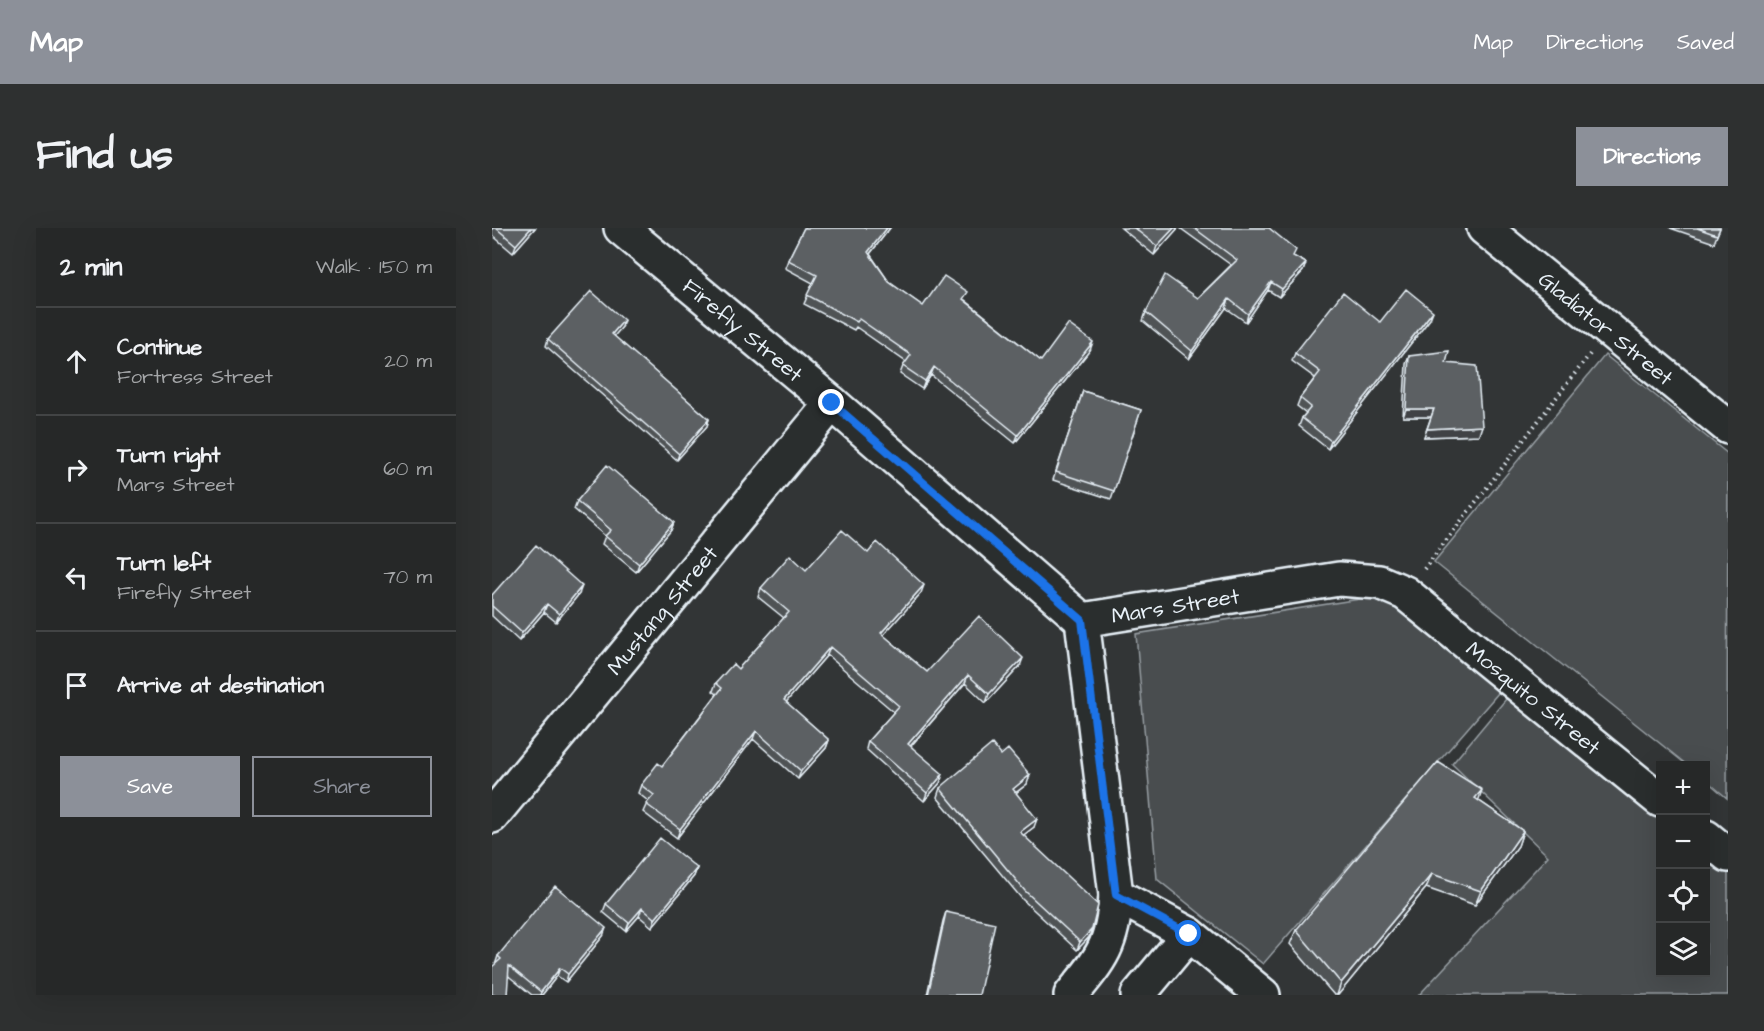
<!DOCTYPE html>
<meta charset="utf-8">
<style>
:root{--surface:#262828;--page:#2e3030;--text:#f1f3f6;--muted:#a4a6a8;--line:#424445;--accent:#8c9099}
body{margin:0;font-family:"Architects Daughter",sans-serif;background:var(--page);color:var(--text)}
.controls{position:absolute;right:18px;bottom:18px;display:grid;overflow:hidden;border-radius:0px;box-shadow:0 6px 24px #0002}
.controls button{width:54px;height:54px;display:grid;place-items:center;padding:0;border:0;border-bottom:2px solid var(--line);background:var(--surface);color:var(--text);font:30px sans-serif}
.stop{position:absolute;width:18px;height:18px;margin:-14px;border:4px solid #1a73e8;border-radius:50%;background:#fff}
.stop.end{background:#1a73e8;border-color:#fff;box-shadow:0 2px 6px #0008}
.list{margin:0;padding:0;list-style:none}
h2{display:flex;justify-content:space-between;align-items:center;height:78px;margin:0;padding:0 24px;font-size:26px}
h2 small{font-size:20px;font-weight:400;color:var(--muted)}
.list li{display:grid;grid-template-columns:39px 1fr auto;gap:18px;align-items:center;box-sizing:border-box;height:108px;padding:0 24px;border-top:2px solid var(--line)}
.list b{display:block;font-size:22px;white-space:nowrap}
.list p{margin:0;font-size:20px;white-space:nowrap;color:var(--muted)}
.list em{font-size:20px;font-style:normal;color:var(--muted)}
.actions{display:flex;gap:12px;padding:18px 24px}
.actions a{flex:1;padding:14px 0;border:2px solid var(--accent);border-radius:0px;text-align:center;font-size:21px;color:var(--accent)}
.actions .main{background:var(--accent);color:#fff}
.icon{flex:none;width:33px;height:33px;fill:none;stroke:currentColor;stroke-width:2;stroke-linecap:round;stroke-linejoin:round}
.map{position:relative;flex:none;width:1236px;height:767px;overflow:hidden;border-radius:0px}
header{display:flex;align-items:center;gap:36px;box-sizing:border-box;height:84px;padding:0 30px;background:var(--accent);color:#fff}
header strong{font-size:28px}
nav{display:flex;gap:33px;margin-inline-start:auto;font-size:21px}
.intro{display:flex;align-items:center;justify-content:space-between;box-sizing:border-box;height:144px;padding:0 36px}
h1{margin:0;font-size:42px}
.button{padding:15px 27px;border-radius:0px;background:var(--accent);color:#fff;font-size:21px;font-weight:700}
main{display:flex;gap:36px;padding:0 36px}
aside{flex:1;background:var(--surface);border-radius:0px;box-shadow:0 6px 24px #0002}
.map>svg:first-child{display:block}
.green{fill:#494d4f;stroke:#989fa4;stroke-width:1.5}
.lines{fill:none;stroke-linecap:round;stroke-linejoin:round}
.minor-casing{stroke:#e8f1f8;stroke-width:38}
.path{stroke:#e8f1f8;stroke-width:4;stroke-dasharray:1.5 4.5;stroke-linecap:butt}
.minor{stroke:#2a2d2e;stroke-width:33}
.wall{fill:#4f5355;stroke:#e8f1f8;stroke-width:1.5}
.shaded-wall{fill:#404345;stroke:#e8f1f8;stroke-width:1.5}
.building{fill:#5c6063;stroke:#e8f1f8;stroke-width:1.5}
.route{stroke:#1a73e8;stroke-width:8}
.labels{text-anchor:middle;stroke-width:5;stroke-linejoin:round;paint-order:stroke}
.street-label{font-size:22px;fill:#e8f1f8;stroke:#2a2d2e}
</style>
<header>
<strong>Map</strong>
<nav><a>Map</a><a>Directions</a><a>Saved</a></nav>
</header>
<div class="intro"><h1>Find us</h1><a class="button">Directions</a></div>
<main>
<aside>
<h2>2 min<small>Walk · 150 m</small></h2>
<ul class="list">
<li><svg class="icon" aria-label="ahead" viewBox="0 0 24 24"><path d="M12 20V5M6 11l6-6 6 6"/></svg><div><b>Continue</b><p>Fortress Street</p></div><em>20 m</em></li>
<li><svg class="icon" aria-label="right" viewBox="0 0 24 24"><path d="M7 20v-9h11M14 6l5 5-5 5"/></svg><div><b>Turn right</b><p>Mars Street</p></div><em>60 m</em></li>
<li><svg class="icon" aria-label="left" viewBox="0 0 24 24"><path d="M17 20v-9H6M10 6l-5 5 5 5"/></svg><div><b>Turn left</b><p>Firefly Street</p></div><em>70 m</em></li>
<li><svg class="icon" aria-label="arrive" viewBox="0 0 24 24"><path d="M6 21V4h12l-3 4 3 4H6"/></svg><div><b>Arrive at destination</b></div></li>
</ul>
<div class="actions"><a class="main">Save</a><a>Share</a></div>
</aside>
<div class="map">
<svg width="1236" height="767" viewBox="0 0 1236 767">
<rect width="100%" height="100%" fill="#323536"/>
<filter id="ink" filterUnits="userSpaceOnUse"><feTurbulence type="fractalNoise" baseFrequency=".0167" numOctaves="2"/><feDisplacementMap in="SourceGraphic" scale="12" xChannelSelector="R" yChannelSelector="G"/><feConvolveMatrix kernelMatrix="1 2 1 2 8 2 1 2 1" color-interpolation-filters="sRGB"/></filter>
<g filter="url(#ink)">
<!-- green -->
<path class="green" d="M 1113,127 L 1236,226 L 1235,570 L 1214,552 L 1214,538 L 1195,537 L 942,334 Z
M 906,365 L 1020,449 L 771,736 L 665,651 L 644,406 Z
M 1024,459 L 1168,578 L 1168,744 L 1214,744 L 1214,616 L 1236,634 L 1236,767 L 927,767 L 1056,628 L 960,536 Z"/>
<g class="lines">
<defs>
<g id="minor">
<path id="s1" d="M 129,0 L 340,175 L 590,392"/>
<path id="s2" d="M 992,0 L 1236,199"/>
<path id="s3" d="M 0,588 L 340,175"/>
<path d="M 1214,609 L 1236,627"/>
<path d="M 624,667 L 697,706 L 771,767"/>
<path id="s4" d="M 579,767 C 610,730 621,716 624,667 L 590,392 L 847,351 L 887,354 L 913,365 L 1168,572"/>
<path d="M 646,767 L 697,706"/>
</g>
</defs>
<!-- minor casing -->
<use href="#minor" class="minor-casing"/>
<!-- path -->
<path class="path" d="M 932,341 L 1098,126"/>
<!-- minor -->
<use href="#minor" class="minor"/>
</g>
<!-- wall -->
<path class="wall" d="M 0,0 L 43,0 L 21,25 L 0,7 Z
M 312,0 L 398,0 L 378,26 L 397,54 L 431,78 L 473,72 L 549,133 L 598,122 L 523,215 L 439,147 L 430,161 L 408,146 L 411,138 L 414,134 L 364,99 L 362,102 L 312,76 L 321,55 L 293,40 L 296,32 Z
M 629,0 L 686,0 L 662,27 Z
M 688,0 L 777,0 L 801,28 L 814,35 L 811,43 L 787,69 L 776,62 L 754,94 L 734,80 L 697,131 L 651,93 L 654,84 L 706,70 L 739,37 Z
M 1178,0 L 1228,0 L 1222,15 Z
M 938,91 L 836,221 L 807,198 L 810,190 L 814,185 L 805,178 L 808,170 L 823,150 L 800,133 L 803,125 L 888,94 Z
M 130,99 L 122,108 L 217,191 L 215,198 L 185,232 L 54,118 L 56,111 Z
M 917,128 L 954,135 L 987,207 L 932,209 L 939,189 L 911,189 L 914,136 Z
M 591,163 L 649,182 L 619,271 L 561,252 Z
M 85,273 L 182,294 L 179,302 L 144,344 L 110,316 L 113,308 L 82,281 Z
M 376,325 L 429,365 L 391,407 L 435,444 L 528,438 L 494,475 L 473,455 L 419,518 L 448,555 L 432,573 L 374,521 L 376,513 L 402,484 L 335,427 L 294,474 L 337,512 L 334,520 L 306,551 L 261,511 L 185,610 L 151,584 L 156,573 L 146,565 L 149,557 L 170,538 L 225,466 L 221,463 L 224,455 L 246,441 L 292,390 L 266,369 L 269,360 L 314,342 Z
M 87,366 L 64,394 L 52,384 L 27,413 L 0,388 L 0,367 Z
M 509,527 L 535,556 L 524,565 L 542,599 L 531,607 L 600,701 L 597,709 L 585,722 L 530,671 L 445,569 L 448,560 Z
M 986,572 L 1031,603 L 1026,618 L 983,677 L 934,660 L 846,767 L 842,767 L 798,716 L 804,702 Z
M 205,640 L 202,648 L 160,699 L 147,688 L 134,703 L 111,684 L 114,676 Z
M 454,684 L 487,767 L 435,767 L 451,693 Z
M 111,708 L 74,754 L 65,748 L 50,767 L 40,767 L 3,737 L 6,728 Z"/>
<!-- shaded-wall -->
<path class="shaded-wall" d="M 39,0 L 43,0 L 21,25 L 24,17 Z
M 395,0 L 398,0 L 373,32 L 376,24 Z
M 682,0 L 686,0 L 662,27 L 665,18 Z
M 814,35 L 811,43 L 787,69 L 790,61 Z
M 779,54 L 776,62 L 754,94 L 756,86 Z
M 737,71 L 734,80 L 697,131 L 700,123 Z
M 941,83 L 938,91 L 836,221 L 839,213 Z
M 132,92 L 130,99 L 118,113 L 120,106 Z
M 601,114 L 598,122 L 523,215 L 526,207 Z
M 442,139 L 439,147 L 430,161 L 433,153 Z
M 914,181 L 942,181 L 939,189 L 911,189 Z
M 217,191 L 215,198 L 185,232 L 187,226 Z
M 990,198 L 987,207 L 932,209 L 935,201 Z
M 182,294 L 179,302 L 144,344 L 147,336 Z
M 432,357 L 429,365 L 386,413 L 389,405 Z
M 90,358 L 87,366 L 64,394 L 67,386 Z
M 55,376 L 52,384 L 27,413 L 30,405 Z
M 338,419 L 335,427 L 289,480 L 292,472 Z
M 531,430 L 528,438 L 494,475 L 497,466 Z
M 476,447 L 473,455 L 413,524 L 416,516 Z
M 264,503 L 261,511 L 185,610 L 188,601 Z
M 337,512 L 334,520 L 306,551 L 309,543 Z
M 451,546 L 448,555 L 432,573 L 435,565 Z
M 538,547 L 535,556 L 518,569 L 521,561 Z
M 990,562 L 985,577 L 983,570 Z
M 545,591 L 542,599 L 525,612 L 528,604 Z
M 1031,603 L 1026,618 L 983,677 L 989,663 Z
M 205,640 L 202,648 L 160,699 L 163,691 Z
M 940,646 L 934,660 L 846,767 L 845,767 L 849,755 Z
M 150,680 L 147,688 L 134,703 L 137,695 Z
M 114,700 L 111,708 L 74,754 L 76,746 Z
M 600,701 L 597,709 L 585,722 L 588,714 Z
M 68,740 L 65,748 L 50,767 L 48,767 L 49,764 Z"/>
<!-- building -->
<path class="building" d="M 4,0 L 39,0 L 24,17 Z
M 312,0 L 395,0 L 376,24 L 397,54 L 431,78 L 452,48 L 476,64 L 471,71 L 549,133 L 576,96 L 601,114 L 526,207 L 442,139 L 433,153 L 411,138 L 419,127 L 367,91 L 365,94 L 315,67 L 325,47 L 296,32 Z
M 642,0 L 682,0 L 665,18 Z
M 702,0 L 777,0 L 804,22 L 801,28 L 814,35 L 790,61 L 779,54 L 756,86 L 737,71 L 700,123 L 654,84 L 673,47 L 706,70 L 745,32 Z
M 1205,0 L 1228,0 L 1225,7 Z
M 914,61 L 941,83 L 839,213 L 810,190 L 819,179 L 808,170 L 828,144 L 803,125 L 851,64 L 888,94 Z
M 99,63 L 132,92 L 120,106 L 217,191 L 187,226 L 56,111 Z
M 957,123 L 954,135 L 985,138 L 990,198 L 935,201 L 942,181 L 914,181 L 917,128 Z
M 591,163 L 649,182 L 622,263 L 564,244 Z
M 115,237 L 182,294 L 147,336 L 113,308 L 119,302 L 85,273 Z
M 350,302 L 376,325 L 385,314 L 432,357 L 389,405 L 435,444 L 487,388 L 531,430 L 497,466 L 476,447 L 416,516 L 451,546 L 435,565 L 376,513 L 407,478 L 338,419 L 292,472 L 337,512 L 309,543 L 264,503 L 188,601 L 154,576 L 162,567 L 149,557 L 166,535 L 170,538 L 230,460 L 224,455 L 241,436 L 246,441 L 297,384 L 269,360 L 298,327 L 314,342 Z
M 44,317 L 90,358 L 67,386 L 55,376 L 30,405 L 0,378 L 0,367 Z
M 500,516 L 509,527 L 516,521 L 538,547 L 521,561 L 545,591 L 528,604 L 606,677 L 600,701 L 588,714 L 533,663 L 448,560 Z
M 946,534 L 990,562 L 983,570 L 1031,603 L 989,663 L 940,646 L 849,755 L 804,702 Z
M 168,610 L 205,640 L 163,691 L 150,680 L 137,695 L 114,676 Z
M 63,658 L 114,700 L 76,746 L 68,740 L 49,764 L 17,738 L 15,767 L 0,767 L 0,739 L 9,731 L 6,728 Z
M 454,684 L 503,695 L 487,767 L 436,767 Z"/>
</g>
<g class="lines" filter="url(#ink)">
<!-- route -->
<path class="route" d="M 340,175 L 590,392 L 624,667 L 697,706"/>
</g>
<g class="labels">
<!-- street labels -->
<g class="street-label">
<text dy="8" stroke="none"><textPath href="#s2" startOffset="158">Gladiator Street</textPath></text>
<text dy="8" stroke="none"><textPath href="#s1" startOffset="159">Firefly Street</textPath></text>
<text dy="8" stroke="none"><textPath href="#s4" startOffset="484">Mars Street</textPath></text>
<text dy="8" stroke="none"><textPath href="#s3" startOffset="267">Mustang Street</textPath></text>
<text dy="8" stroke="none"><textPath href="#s4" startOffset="884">Mosquito Street</textPath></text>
</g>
</g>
</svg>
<div class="controls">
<button>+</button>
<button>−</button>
<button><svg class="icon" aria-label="locate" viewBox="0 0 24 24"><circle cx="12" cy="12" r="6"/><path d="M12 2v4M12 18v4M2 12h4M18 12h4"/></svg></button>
<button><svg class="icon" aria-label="layers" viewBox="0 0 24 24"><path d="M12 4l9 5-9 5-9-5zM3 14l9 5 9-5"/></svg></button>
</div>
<div class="stop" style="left:697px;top:706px"></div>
<div class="stop end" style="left:340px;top:175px"></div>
</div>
</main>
